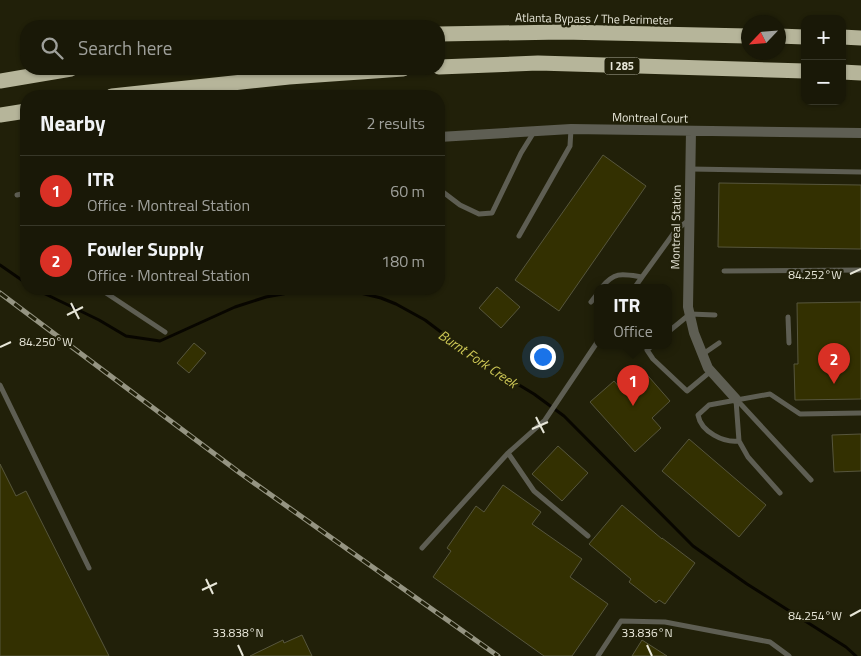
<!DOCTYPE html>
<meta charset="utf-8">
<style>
:root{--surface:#191807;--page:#222111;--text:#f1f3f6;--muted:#9fa09b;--line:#373728;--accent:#d93025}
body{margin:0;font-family:"Titillium Web",sans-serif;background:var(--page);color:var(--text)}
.controls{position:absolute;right:15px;top:15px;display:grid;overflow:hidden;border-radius:10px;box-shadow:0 1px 4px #0004}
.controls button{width:45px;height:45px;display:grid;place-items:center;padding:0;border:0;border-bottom:1px solid var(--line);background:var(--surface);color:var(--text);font:25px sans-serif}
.compass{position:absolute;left:741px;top:15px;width:45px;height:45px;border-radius:50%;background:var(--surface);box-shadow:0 1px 4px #0004;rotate:244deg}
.you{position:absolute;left:542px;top:356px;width:18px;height:18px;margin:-12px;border:4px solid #fff;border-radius:50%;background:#1a73e8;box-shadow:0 0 0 8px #1a73e833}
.badge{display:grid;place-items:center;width:32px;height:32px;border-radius:50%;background:var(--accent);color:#fff;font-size:16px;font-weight:700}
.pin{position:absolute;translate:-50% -41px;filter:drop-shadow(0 1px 2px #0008)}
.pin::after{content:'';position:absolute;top:26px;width:18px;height:15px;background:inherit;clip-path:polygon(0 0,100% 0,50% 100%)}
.popup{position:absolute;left:594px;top:284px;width:78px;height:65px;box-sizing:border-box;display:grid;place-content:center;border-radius:10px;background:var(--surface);filter:drop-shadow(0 1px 4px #0005);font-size:16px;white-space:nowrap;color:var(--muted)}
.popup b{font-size:19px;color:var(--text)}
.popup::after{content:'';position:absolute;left:50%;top:100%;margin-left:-10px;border:10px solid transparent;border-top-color:var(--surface)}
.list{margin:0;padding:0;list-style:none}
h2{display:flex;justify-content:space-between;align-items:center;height:65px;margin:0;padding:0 20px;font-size:21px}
h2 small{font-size:16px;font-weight:400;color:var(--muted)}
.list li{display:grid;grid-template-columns:32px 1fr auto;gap:15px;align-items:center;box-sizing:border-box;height:70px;padding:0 20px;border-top:1px solid var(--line)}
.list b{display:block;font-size:19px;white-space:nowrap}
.list p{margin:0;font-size:16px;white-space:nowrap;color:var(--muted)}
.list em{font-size:16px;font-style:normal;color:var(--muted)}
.icon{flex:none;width:28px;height:28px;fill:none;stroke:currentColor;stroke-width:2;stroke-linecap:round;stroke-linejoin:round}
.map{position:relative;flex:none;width:861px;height:656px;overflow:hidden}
.search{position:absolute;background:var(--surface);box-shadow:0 1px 4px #0004;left:20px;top:20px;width:425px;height:55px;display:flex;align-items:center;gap:12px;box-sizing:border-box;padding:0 18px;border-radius:20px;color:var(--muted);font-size:19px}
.panel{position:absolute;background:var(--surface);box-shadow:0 1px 4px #0004;left:20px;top:90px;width:425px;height:205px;border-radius:20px}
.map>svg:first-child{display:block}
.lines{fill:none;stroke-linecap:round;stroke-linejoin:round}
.stream{stroke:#080600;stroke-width:3}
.building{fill:#333001;stroke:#57563d}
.service{stroke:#5e5e53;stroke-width:5}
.minor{stroke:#5e5e53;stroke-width:10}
.motorway{stroke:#b6b59a;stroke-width:15}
.rail-casing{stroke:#959482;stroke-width:5}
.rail{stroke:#212009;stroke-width:3;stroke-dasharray:9;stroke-linecap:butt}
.ticks{fill:none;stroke:#e7e6d8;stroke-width:2}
.labels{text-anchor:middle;stroke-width:4.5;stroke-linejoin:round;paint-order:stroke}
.shield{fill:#212009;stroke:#acab9a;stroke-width:1}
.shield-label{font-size:11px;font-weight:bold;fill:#e7e6d8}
.street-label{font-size:12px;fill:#e7e6d8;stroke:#212009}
.water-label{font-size:14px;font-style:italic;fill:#cdc755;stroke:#212009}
.ticks-label{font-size:12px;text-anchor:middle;fill:#e7e6d8;stroke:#212009;stroke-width:4.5;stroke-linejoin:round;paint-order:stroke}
</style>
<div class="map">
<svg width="861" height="656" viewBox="0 0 861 656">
<rect width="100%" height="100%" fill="#212009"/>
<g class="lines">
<!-- stream -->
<path class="stream" d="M 0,265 L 26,283
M 35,289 L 99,320 L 126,336 L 160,341 L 235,307 L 266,297 L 299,291 L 332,289 L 348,290 L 381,298 L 396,304 L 425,320 L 478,360 L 534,394 L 564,416 L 693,546 L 747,584 L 846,647 L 856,656"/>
</g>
<!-- building -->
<path class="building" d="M 603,155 L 646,186 L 559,311 L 515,280 Z
M 719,183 L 861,185 L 861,249 L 718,247 Z
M 497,287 L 520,307 L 501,328 L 479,308 Z
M 861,302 L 861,399 L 795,400 L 794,364 L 798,364 L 797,303 Z
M 194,343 L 206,353 L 189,373 L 177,363 Z
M 642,369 L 670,401 L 652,418 L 661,428 L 635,452 L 590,402 L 614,381 L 621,389 Z
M 861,434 L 861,471 L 834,472 L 832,435 Z
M 689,439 L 766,505 L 739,537 L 662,471 Z
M 558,446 L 588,473 L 562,501 L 532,474 Z
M 0,464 L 16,496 L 26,491 L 109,656 L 0,656 Z
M 503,485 L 541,512 L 532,524 L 582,559 L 570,577 L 608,604 L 572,656 L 544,656 L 433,577 L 451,551 L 447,548 L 476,506 L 484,512 Z
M 622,505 L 662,539 L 662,538 L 695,563 L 665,604 L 659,600 L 656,603 L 629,582 L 631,579 L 589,544 Z
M 302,635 L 312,656 L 250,656 L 283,640 L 284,643 Z
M 642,640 L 667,656 L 632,656 Z"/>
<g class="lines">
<!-- service -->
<path class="service" d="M 690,169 L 861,172
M 439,189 L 460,205 L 479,214 L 492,213 L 521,153 L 534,132
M 17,195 L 26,193
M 519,236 L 570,146 L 571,129
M 724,271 L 861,270
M 602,287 C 615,271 623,274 642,277 L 676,230 L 689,220
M 635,287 L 642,277
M 100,289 L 165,332
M 591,302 L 598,293
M 788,317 L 789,343
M 668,332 L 690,314 L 715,315
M 653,345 L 647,350 L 653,359 L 687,391 L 711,371
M 703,354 L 719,343
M 0,385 L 89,568
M 736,399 L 811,480
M 736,400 L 739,441 L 748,457 L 780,493
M 739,441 C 724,443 701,432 698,415 L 709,405 L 770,394 L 800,414 L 861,413
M 508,453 L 534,491 L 588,536
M 422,548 L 508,453 L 545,420 L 598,341
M 598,656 L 621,621 L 665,622 L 770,642 L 789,656"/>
<!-- minor -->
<path class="minor" d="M 691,131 L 688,307 L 694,333 L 708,368 L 736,399
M 439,137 L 571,129 L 861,133"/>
<!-- motorway -->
<path class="motorway" d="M 439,34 L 562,32 L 748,36
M 778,36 L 805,37
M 842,37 L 861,38
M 439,67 L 538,63 L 805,71
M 842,72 L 861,73
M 0,81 L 71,69
M 112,96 L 289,77 L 403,69
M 0,115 L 26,111"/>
<defs>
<path id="rail" d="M 0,293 L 240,473 L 498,656"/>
</defs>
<!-- rail casing -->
<use href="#rail" class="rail-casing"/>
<!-- rail -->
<use href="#rail" class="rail"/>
</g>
<!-- ticks -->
<path class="ticks" d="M 850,274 L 861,269M 71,303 L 79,319M 67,315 L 83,307M 0,347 L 11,342M 536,417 L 544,433M 532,429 L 548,422M 206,579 L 213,594M 202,590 L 217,583M 850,616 L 861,610M 238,645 L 243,656M 647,645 L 652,656"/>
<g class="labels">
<!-- shield labels -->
<rect class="shield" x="604.5" y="57.5" width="35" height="17" rx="4"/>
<g class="shield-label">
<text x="622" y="70">I 285</text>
</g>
<!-- street labels -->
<g class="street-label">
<text transform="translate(594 19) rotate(1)" y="4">Atlanta Bypass / The Perimeter</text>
<text transform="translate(650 118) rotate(1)" y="4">Montreal Court</text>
<text transform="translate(676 227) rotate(-89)" y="4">Montreal Station</text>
</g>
<!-- water labels -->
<g class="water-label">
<text transform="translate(478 359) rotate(34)" y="5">Burnt Fork Creek</text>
</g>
</g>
<g class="ticks-label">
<text x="815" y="279">84.252°W</text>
<text x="46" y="346">84.250°W</text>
<text x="815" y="620">84.254°W</text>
<text x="238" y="637">33.838°N</text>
<text x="647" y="637">33.836°N</text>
</g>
</svg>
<div class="controls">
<button>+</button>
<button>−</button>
</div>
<svg class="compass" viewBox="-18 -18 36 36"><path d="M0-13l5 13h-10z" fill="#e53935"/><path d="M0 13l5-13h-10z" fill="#9fa09b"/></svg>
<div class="you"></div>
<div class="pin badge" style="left:633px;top:406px">1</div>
<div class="popup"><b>ITR</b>Office</div>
<div class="pin badge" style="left:834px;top:384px">2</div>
<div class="search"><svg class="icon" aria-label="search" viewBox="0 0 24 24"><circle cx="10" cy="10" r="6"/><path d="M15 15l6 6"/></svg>Search here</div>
<section class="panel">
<h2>Nearby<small>2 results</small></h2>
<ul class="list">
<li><span class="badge">1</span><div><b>ITR</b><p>Office · Montreal Station</p></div><em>60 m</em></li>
<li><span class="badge">2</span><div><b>Fowler Supply</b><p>Office · Montreal Station</p></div><em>180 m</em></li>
</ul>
</section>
</div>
